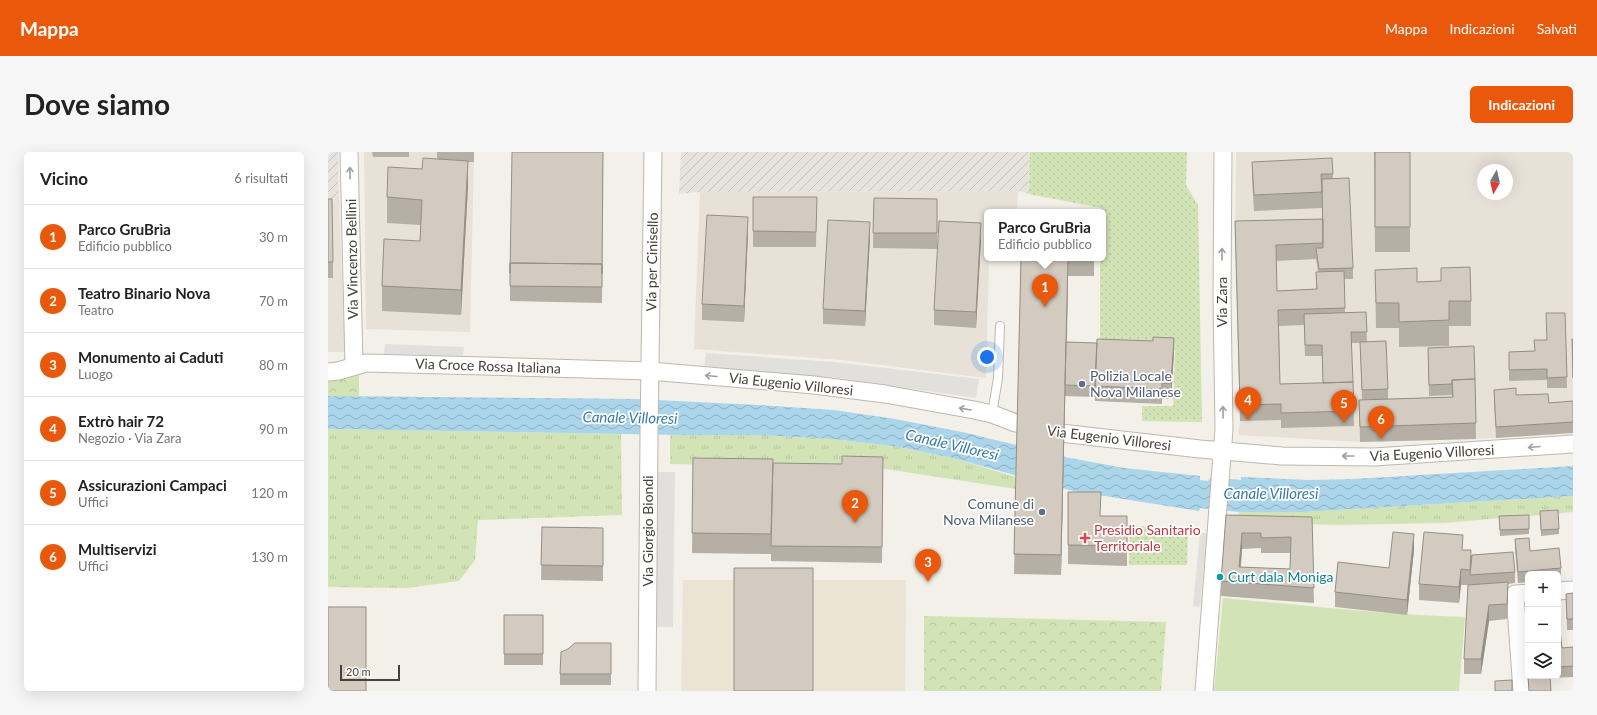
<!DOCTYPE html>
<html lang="it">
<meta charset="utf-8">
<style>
:root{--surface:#fff;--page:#f6f6f6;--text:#222;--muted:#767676;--line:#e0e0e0;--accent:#ea580c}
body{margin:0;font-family:Lato,sans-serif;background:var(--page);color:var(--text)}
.controls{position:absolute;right:12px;bottom:12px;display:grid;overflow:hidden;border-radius:6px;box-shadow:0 4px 16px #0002}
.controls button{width:36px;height:36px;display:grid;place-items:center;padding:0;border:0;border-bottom:1px solid var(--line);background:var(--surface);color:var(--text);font:20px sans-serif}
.compass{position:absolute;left:1149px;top:12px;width:36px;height:36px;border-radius:50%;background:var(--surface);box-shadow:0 4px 16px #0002;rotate:188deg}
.scale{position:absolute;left:12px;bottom:10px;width:60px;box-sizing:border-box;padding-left:4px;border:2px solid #464038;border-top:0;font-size:11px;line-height:14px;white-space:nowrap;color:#464038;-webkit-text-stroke:3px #fff;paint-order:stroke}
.you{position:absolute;left:659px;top:205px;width:14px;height:14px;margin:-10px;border:3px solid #fff;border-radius:50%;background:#1a73e8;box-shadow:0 0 0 6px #1a73e833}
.badge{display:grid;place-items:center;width:26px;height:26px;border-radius:50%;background:var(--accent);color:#fff;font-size:13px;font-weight:700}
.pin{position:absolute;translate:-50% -33px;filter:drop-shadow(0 1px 2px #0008)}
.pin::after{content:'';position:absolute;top:21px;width:14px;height:12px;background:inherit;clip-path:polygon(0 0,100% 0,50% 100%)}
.popup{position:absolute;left:656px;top:57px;width:122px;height:52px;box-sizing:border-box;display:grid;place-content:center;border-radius:6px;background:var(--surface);filter:drop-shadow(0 1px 3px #0005);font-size:13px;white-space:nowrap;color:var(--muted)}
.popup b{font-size:15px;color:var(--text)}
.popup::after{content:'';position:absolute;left:50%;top:100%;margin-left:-8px;border:8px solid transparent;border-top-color:var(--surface)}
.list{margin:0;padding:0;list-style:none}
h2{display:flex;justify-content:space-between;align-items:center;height:52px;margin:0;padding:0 16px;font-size:17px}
h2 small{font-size:13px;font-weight:400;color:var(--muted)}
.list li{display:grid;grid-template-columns:26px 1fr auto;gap:12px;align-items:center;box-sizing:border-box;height:64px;padding:0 16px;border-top:1px solid var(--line)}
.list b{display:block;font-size:15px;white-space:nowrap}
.list p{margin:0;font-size:13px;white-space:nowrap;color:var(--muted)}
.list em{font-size:13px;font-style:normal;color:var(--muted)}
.icon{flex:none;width:22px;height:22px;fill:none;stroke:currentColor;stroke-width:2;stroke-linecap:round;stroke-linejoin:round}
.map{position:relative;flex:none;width:1245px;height:539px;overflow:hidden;border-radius:6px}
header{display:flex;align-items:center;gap:24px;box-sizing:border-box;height:56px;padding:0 20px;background:var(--accent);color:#fff}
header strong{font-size:19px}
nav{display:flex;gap:22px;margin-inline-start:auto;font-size:14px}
.intro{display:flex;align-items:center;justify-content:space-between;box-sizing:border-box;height:96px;padding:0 24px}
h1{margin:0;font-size:28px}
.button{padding:10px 18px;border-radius:6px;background:var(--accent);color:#fff;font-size:14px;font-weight:700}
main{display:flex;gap:24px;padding:0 24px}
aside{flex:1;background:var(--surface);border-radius:6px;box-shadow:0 4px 16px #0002}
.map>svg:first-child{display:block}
.residential{fill:#e7e1d8;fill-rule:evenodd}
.industrial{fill:url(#industrial-furrows)}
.education{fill:#ebe3d4}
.grass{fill:url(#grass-tufts)}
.forest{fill:url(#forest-crowns)}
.garden{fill:url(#garden-dots)}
.pitch{fill:#d2e4b6}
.parking{fill:#e2e0dd}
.water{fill:url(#water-waves)}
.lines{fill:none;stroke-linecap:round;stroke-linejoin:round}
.lane-casing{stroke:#beb7ad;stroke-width:10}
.street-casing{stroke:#beb7ad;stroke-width:19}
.lane{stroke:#fff;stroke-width:8}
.street{stroke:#fff;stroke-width:17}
.wall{fill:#b6afa5;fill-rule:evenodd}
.shaded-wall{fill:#948e86}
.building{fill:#d4cbc0;stroke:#948e86;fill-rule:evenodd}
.oneway{stroke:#a2a09c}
.service-dot{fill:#5c6f8a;stroke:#fff;stroke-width:1.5}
.health-dot{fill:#e0444e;stroke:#fff;stroke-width:1.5}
.culture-dot{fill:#0f9aa8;stroke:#fff;stroke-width:1.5}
.labels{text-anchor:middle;stroke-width:3.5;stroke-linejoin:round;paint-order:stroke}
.street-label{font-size:14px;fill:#464038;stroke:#fff}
.service-label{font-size:14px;fill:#4e5e75;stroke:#fff;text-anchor:start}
.health-label{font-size:14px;fill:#be3a42;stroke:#fff;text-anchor:start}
.culture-label{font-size:14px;fill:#0d838f;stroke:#fff;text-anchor:start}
.water-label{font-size:15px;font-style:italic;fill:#387ba2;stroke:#fff}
</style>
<header>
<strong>Mappa</strong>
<nav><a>Mappa</a><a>Indicazioni</a><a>Salvati</a></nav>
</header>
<div class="intro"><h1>Dove siamo</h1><a class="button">Indicazioni</a></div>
<main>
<aside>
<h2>Vicino<small>6 risultati</small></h2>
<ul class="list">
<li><span class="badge">1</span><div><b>Parco GruBrìa</b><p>Edificio pubblico</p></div><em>30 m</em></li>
<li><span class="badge">2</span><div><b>Teatro Binario Nova</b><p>Teatro</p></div><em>70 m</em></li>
<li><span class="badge">3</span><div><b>Monumento ai Caduti</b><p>Luogo</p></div><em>80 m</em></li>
<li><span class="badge">4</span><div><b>Extrò hair 72</b><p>Negozio · Via Zara</p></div><em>90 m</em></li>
<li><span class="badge">5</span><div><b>Assicurazioni Campaci</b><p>Uffici</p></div><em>120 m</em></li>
<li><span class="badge">6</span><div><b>Multiservizi</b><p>Uffici</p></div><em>130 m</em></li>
</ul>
</aside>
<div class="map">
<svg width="1245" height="539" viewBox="0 0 1245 539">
<defs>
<pattern id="industrial-furrows" width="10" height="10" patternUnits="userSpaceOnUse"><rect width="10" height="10" fill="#e6e2de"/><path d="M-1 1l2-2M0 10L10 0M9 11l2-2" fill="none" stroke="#c7c3bf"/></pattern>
<pattern id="grass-tufts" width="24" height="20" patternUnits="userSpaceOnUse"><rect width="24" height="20" fill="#d2e4b6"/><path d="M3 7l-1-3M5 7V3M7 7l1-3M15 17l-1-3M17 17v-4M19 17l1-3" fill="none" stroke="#b6c59d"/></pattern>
<pattern id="forest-crowns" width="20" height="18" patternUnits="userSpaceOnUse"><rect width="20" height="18" fill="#d2e4b6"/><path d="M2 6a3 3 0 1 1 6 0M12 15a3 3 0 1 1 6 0" fill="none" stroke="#b6c59d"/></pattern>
<pattern id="garden-dots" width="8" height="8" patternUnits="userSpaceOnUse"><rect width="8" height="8" fill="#d2e4b6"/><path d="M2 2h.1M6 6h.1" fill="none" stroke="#b6c59d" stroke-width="1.8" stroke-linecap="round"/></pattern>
<pattern id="water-waves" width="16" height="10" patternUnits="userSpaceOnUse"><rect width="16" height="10" fill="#abd5eb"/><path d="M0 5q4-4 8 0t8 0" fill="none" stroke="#8daebf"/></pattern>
</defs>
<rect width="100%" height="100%" fill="#f3f0e9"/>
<!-- residential -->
<path class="residential" d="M 36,0 L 146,0 L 142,180 L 38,177 Z
M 908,0 L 1245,0 L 1245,281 L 1168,286 L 1032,290 L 910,283 L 912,269 L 907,85 ZM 1155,18 L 1179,18 L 1179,42 L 1155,42 Z
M 690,39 L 689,60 L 659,60 L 659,106 L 661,106 L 658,226 L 514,208 L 366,197 L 372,40 Z
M 11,50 L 17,200 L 0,200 L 0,51 Z"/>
<!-- industrial -->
<path class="industrial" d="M 0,0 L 10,0 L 11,50 L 0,51 Z
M 353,0 L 702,0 L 701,42 L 690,39 L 372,40 L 351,42 Z"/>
<!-- education -->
<path class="education" d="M 355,428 L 578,428 L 577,539 L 353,539 Z"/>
<!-- grass -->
<path class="grass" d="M 0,277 L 293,282 L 294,363 L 150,368 L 147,408 L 131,429 L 78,436 L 0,435 Z
M 342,282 L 428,283 L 503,287 L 566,294 L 625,306 L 688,325 L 688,337 L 557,317 L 342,312 Z
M 1245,344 L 1245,360 L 1116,371 L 1009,373 L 903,369 L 903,363 L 910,363 L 911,360 L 975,360 Z"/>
<!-- forest -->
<path class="forest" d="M 0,223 L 31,223 L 31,244 L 0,244 Z
M 596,464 L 838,470 L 833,539 L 596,539 Z"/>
<!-- garden -->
<path class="garden" d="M 702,0 L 859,0 L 858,33 L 870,53 L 874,270 L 814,269 L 814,254 L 845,254 L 847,198 L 772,196 L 772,106 L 775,106 L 775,60 L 773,60 L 773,56 L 701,42 Z
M 802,374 L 860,376 L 859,413 L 801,413 Z"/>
<!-- pitch -->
<path class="pitch" d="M 895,446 C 976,453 1056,463 1137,465 L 1131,539 L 886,539 Z"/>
<!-- parking -->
<path class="parking" d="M 57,192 L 136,195 L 135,204 L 56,202 Z
M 378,201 L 506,210 L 651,227 L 648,246 L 504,225 L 376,216 Z
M 330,320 L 347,320 L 345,475 L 328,475 Z
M 872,381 L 879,381 L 872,455 L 865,454 Z"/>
<!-- water -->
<path class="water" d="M 0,244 L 308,247 L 430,253 L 506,258 L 567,267 L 639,281 L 742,306 L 796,316 L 872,324 L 872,328 L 880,329 L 883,325 L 885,325 L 913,328 L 913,325 L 981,328 L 1025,327 L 1245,314 L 1245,344 L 975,360 L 911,360 L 872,356 L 871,359 L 745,339 L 625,306 L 566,294 L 503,287 L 428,283 L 357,283 L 0,277 Z"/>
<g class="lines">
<defs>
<path id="lane" d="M 664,262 L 670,226 L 672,174"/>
<path id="street" d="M 21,0 L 26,214
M 0,220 L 10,219 L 38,211 L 156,214 L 322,219 L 486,233 L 557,242 L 646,258 L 664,262 L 688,271 L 733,281 L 872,297 L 954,304 L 1046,305 L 1245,292
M 1230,439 L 1245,438
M 319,539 L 321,282 L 325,0
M 876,539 L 896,277 L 894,147 L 895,0
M 1194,539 L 1187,442 L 1200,441"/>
</defs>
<!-- lane casing -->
<use href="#lane" class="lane-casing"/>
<!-- street casing -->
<use href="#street" class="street-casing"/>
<!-- lane -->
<use href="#lane" class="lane"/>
<!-- street -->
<use href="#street" class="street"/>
</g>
<!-- wall -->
<path class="wall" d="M 44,0 L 81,0 L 81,5 L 45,5 Z
M 109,0 L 146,0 L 146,10 L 140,10 L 140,34 L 133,163 L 54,159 L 54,134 L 92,89 L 93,73 L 59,71 L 59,45 L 94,17 L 109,7 Z
M 275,0 L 274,151 L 182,149 L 182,134 Z
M 1046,0 L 1082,0 L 1082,100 L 1047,100 Z
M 924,10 L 1005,22 L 1005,27 L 1025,116 L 1025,127 L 1016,127 L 1017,161 L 1038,160 L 1039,190 L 1060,237 L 1060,247 L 1124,245 L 1124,243 L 1101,244 L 1100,196 L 1146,194 L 1148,287 L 1032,290 L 1031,248 L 1034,248 L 1032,191 L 1023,191 L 1026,274 L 953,276 L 953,268 L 912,269 L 907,69 L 994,67 L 994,56 L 926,59 L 924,26 ZM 988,107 L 990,119 L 988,120 L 988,137 L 949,139 L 948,109 ZM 976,173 L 977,204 L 994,204 L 995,231 L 952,232 L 951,174 Z
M 425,45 L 489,45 L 488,95 L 425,95 Z
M 546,46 L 609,47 L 609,97 L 545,96 Z
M 0,47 L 5,110 L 5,126 L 0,126 Z
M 420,81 L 416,170 L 374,168 L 374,152 Z
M 542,86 L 537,174 L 495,172 L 495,157 Z
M 653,87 L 648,176 L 606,173 L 606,158 Z
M 693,106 L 766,106 L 766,124 L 740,124 L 739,190 L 846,201 L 843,247 L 834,247 L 834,252 L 767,249 L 767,245 L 737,244 L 733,423 L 686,422 Z
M 1113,116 L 1143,149 L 1143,174 L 1121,174 L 1121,194 L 1071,195 L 1071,176 L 1048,176 L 1047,118 L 1089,130 L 1113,129 Z
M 1237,161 L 1239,236 L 1219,236 L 1219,228 L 1181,229 L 1181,200 L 1206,199 L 1218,188 Z
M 1166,238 L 1221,251 L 1245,249 L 1245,281 L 1168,286 L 1166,248 Z
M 555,305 L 554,411 L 443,409 L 444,332 L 443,402 L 364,401 L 365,306 L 445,325 Z
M 1212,359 L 1231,377 L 1231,382 L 1213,384 Z
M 898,363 L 984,365 L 986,451 L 893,444 L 893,429 ZM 933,396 L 933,401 L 962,401 L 962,417 L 913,415 L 914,397 Z
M 772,364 L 799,364 L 799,414 L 740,412 L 740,393 Z
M 1171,364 L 1201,377 L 1201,382 L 1172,384 Z
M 214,375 L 275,376 L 275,429 L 213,428 Z
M 1187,387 L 1202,399 L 1233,416 L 1233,427 L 1230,427 L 1230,422 L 1200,422 L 1200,430 L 1190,431 L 1187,398 Z
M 1086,398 L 1079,463 L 1007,455 L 1007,440 L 1061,416 Z
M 1135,398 L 1143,403 L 1187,420 L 1187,431 L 1180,432 L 1179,467 L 1161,469 L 1153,522 L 1136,522 L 1136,507 L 1140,433 L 1133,433 L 1131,451 L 1091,448 L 1091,432 Z
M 1245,441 L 1245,478 L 1239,478 L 1238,442 Z
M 176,463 L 215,463 L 215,513 L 176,513 Z
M 1230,479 L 1234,496 L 1245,495 L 1245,525 L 1222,526 L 1223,539 L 1201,539 L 1198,501 L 1198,490 L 1200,524 L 1230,524 Z
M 283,491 L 283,533 L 232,533 L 232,522 Z"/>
<!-- shaded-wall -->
<path class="shaded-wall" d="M 140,9 L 140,34 L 133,163 L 133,138 Z
M 420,65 L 420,81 L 416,170 L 416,154 Z
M 542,70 L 542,86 L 537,174 L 537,159 Z
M 653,71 L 653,87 L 648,176 L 648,160 Z
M 740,106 L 740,125 L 733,423 L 733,403 Z
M 846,186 L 846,201 L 843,247 L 843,231 Z
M 445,327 L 443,402 L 443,382 Z
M 914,381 L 914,397 L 911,431 L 911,415 Z
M 1086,382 L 1086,398 L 1079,463 L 1079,448 Z
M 1133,417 L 1133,433 L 1131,451 L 1131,435 Z
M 1180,430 L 1180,446 L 1179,467 L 1179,452 Z
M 1161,453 L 1161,469 L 1153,522 L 1153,507 Z"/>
<!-- building -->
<path class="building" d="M 184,0 L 275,0 L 274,122 L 274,112 L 182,111 L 182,121 Z
M 1047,0 L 1082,0 L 1082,75 L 1047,75 Z
M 95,6 L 140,9 L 133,138 L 54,134 L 56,87 L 92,89 L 94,48 L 59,45 L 60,15 L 94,17 Z
M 1004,6 L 1005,22 L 993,22 L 994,40 L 926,43 L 924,10 Z
M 1021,26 L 1025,116 L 991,117 L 988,96 L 995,96 L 994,27 Z
M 425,45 L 489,45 L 488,80 L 425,79 Z
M 546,46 L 609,47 L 609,81 L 545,81 Z
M 0,47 L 4,47 L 5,110 L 0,110 Z
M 379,63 L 420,65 L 416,154 L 374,152 Z
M 995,67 L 995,91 L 948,93 L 949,139 L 989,137 L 988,120 L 1016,119 L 1017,156 L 950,158 L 952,232 L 1025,230 L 1026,259 L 953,261 L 953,252 L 912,253 L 907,69 Z
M 500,68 L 542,70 L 537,159 L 495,157 Z
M 611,69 L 653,71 L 648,160 L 606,158 Z
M 693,106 L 740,106 L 733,403 L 686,402 Z
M 740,106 L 766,106 L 766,108 L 740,108 Z
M 182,111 L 274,112 L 274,135 L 182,134 Z
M 1142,115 L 1143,149 L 1121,149 L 1121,168 L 1071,170 L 1071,151 L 1048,151 L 1047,118 L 1089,116 L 1089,130 L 1113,129 L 1113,116 Z
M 1038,160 L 1039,180 L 1023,180 L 1025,230 L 995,231 L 994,193 L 977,193 L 976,162 Z
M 1218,161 L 1237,161 L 1239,225 L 1219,226 L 1219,217 L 1181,218 L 1181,200 L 1207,199 L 1206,188 L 1219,188 Z
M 825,185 L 846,186 L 843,231 L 834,231 L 834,237 L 767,234 L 769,187 L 825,189 Z
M 1244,187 L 1245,187 L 1245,226 Z
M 1058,189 L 1060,237 L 1034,238 L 1032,190 Z
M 738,190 L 769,191 L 767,234 L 737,233 Z
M 1146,194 L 1147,227 L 1124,228 L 1124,232 L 1101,233 L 1100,196 Z
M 1147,227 L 1148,271 L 1032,275 L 1031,248 L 1125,245 L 1124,228 Z
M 1188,236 L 1188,243 L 1220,242 L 1221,251 L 1245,249 L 1245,270 L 1168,275 L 1166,238 Z
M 514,304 L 555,305 L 554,395 L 443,394 L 445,311 L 514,312 Z
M 365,306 L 445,307 L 443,382 L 364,381 Z
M 740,340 L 773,340 L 772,364 L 799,364 L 799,394 L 740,393 Z
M 1230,358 L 1231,377 L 1213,378 L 1212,359 Z
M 898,363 L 984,365 L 986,436 L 893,429 ZM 914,381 L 933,381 L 933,386 L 963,385 L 962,417 L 911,415 Z
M 1201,363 L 1201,377 L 1172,378 L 1171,364 Z
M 214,375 L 275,376 L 275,414 L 213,413 Z
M 1065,380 L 1086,382 L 1079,448 L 1007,440 L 1010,410 L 1061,416 Z
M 1096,380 L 1135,383 L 1134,398 L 1143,398 L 1142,418 L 1133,417 L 1131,435 L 1091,432 Z
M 1201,386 L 1202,399 L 1231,396 L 1233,416 L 1190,420 L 1187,387 Z
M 1185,400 L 1187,420 L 1142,423 L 1144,403 Z
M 406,416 L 485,416 L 485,539 L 406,539 Z
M 1180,430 L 1179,452 L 1161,453 L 1153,507 L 1136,507 L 1140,433 Z
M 1245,441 L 1245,467 L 1239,467 L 1238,442 Z
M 0,455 L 38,455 L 38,539 L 0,539 Z
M 176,463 L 215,463 L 215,502 L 176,502 Z
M 1230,479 L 1232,479 L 1234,496 L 1245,495 L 1245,514 L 1230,515 Z
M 1200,489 L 1200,520 L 1198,490 Z
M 247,491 L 283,491 L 283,522 L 232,522 L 233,500 L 240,497 Z
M 1200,524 L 1222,524 L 1223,539 L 1201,539 Z
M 1184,528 L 1184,539 L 1167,539 L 1167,529 Z"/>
<!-- one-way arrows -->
<defs><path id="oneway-shaft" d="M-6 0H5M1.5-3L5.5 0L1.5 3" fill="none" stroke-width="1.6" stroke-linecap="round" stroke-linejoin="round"/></defs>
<g class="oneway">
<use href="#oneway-shaft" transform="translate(22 21) rotate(-91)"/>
<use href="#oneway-shaft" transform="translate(894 102) rotate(-90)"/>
<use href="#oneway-shaft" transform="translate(383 224) rotate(-175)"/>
<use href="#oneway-shaft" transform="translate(637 257) rotate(-170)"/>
<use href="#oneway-shaft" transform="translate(895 260) rotate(-91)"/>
<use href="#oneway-shaft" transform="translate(1206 295) rotate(175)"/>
<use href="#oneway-shaft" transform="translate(1020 304) rotate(-180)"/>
</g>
<!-- markers -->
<g class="service-dot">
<circle cx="754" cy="232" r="4"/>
<circle cx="714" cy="360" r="4"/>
</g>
<path class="health-dot" d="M755 380h4v4h4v4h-4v4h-4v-4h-4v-4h4z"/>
<circle class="culture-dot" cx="892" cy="425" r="4"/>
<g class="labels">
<!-- street labels -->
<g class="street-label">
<text transform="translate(24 107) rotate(-91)" y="5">Via Vincenzo Bellini</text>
<text transform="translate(324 110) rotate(-89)" y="5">Via per Cinisello</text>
<text transform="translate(894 150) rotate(-90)" y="5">Via Zara</text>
<text transform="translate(160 214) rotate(2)" y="5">Via Croce Rossa Italiana</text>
<text transform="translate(463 232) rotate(6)" y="5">Via Eugenio Villoresi</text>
<text transform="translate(781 286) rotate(7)" y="5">Via Eugenio Villoresi</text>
<text transform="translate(1104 301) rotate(-3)" y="5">Via Eugenio Villoresi</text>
<text transform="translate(320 379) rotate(-90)" y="5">Via Giorgio Biondi</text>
</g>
<!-- service labels -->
<g class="service-label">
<text x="762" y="229">Polizia Locale<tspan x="762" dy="16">Nova Milanese</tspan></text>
<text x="706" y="357" text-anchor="end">Comune di<tspan x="706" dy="16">Nova Milanese</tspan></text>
</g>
<!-- health labels -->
<g class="health-label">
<text x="766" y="383">Presidio Sanitario<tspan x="766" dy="16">Territoriale</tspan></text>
</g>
<!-- culture labels -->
<g class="culture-label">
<text x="900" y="430">Curt dala Moniga</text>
</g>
<!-- water labels -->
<g class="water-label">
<text transform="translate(302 266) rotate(1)" y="5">Canale Villoresi</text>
<text transform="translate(624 293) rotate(13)" y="5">Canale Villoresi</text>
<text x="943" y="347">Canale Villoresi</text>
</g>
</g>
</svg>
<div class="controls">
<button>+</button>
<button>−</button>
<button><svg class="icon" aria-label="layers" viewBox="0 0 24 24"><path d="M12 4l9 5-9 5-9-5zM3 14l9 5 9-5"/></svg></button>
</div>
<svg class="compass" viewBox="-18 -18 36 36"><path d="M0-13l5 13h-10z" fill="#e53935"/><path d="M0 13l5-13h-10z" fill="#767676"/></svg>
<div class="scale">20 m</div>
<div class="you"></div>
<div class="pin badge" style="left:717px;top:155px">1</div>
<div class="popup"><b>Parco GruBrìa</b>Edificio pubblico</div>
<div class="pin badge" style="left:527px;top:371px">2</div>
<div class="pin badge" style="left:600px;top:430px">3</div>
<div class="pin badge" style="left:920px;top:268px">4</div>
<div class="pin badge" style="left:1016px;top:271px">5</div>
<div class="pin badge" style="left:1053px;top:287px">6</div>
</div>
</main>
